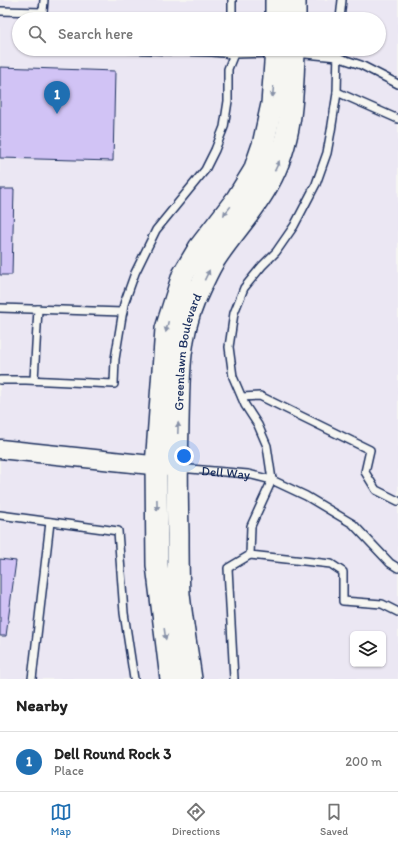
<!DOCTYPE html>
<style>
:root{--surface:#fff;--page:#f2f2f2;--text:#222;--muted:#767676;--line:#e0e0e0;--accent:#1f6fb2}
body{margin:0;font-family:Itim,sans-serif;background:var(--page);color:var(--text)}
.controls{position:absolute;right:12px;bottom:12px;display:grid;overflow:hidden;border-radius:6px;box-shadow:0 1px 3px #0004}
.controls button{width:36px;height:36px;display:grid;place-items:center;padding:0;border:0;border-bottom:1px solid var(--line);background:var(--surface);color:var(--text);font:20px sans-serif}
.you{position:absolute;left:184px;top:456px;width:14px;height:14px;margin:-10px;border:3px solid #fff;border-radius:50%;background:#1a73e8;box-shadow:0 0 0 6px #1a73e833}
.badge{display:grid;place-items:center;width:26px;height:26px;border-radius:50%;background:var(--accent);color:#fff;font-size:13px;font-weight:700}
.pin{position:absolute;translate:-50% -33px;filter:drop-shadow(0 1px 2px #0008)}
.pin::after{content:'';position:absolute;top:21px;width:14px;height:12px;background:inherit;clip-path:polygon(0 0,100% 0,50% 100%)}
.list{margin:0;padding:0;list-style:none}
h2{display:flex;justify-content:space-between;align-items:center;height:52px;margin:0;padding:0 16px;font-size:17px}
h2 small{font-size:13px;font-weight:400;color:var(--muted)}
.list li{display:grid;grid-template-columns:26px 1fr auto;gap:12px;align-items:center;box-sizing:border-box;height:60px;padding:0 16px;border-top:1px solid var(--line)}
.list b{display:block;font-size:15px;white-space:nowrap}
.list p{margin:0;font-size:13px;white-space:nowrap;color:var(--muted)}
.list em{font-size:13px;font-style:normal;color:var(--muted)}
.icon{flex:none;width:22px;height:22px;fill:none;stroke:currentColor;stroke-width:2;stroke-linecap:round;stroke-linejoin:round}
.map{position:relative;flex:none;width:398px;height:679px;overflow:hidden}
.search{position:absolute;background:var(--surface);box-shadow:0 1px 3px #0004;left:12px;right:12px;top:12px;height:44px;display:flex;align-items:center;gap:10px;box-sizing:border-box;padding:0 14px;border-radius:22px;color:var(--muted);font-size:15px}
.sheet{height:112px;background:var(--surface)}
nav{display:flex;justify-content:space-around;align-items:center;box-sizing:border-box;height:56px;border-top:1px solid var(--line);background:var(--surface);font-size:11px;color:var(--muted)}
nav a{display:grid;justify-items:center;gap:2px}
nav .on{color:var(--accent)}
.map>svg:first-child{display:block}
.built{fill:#ebe7f3;fill-rule:evenodd}
.building{fill:#d1c3f5;stroke:#1b2f5e}
.lines{fill:none;stroke-linecap:round;stroke-linejoin:round}
.service-casing{stroke:#1b2f5e;stroke-width:10}
.tertiary-casing{stroke:#1b2f5e;stroke-width:21}
.secondary-casing{stroke:#1b2f5e;stroke-width:24}
.service{stroke:#f6f6f2;stroke-width:7}
.tertiary{stroke:#f6f6f2;stroke-width:18}
.secondary{stroke:#f6f6f2;stroke-width:21}
.oneway{fill:#8892a8}
.labels{text-anchor:middle;stroke-width:3;stroke-linejoin:round;paint-order:stroke}
.street-label{font-size:13px;fill:#1b2f5e;stroke:#f6f6f2}
</style>
<div class="map">
<svg width="398" height="679" viewBox="0 0 398 679">
<rect width="100%" height="100%" fill="#f6f6f2"/>
<filter id="ink" filterUnits="userSpaceOnUse"><feTurbulence type="fractalNoise" baseFrequency=".025" numOctaves="2"/><feDisplacementMap in="SourceGraphic" scale="8" xChannelSelector="R" yChannelSelector="G"/><feConvolveMatrix kernelMatrix="1 2 1 2 8 2 1 2 1" color-interpolation-filters="sRGB"/></filter>
<g filter="url(#ink)">
<!-- built -->
<path class="built" d="M 0,0 L 398,0 L 398,679 L 0,679 ZM 19,19 L 379,19 L 379,49 L 19,49 ZM 353,634 L 383,634 L 383,664 L 353,664 Z"/>
<!-- building -->
<path class="building" d="M 0,67 L 115,71 L 113,161 L 0,158 Z
M 0,189 L 14,189 L 12,275 L 0,275 Z
M 0,559 L 16,561 L 6,636 L 0,636 Z"/>
<g class="lines">
<defs>
<g id="service">
<path d="M 232,0 L 232,19"/>
<path d="M 0,11 L 43,12 L 43,19"/>
<path d="M 43,12 L 44,0"/>
<path d="M 340,19 L 342,0"/>
<path d="M 126,49 L 212,52 L 234,54 L 234,49"/>
<path d="M 338,49 L 337,93 L 331,131 L 327,153 L 316,184 L 294,226 L 276,252 L 262,266 L 244,288 L 234,313 L 229,347 L 233,377 L 245,405 L 258,425 L 267,446 L 272,480 L 251,526 L 250,555 L 331,564 L 343,572 L 343,601 L 382,604 L 398,612"/>
<path d="M 295,53 L 337,57 L 361,65 L 398,84"/>
<path d="M 337,92 L 398,119"/>
<path d="M 0,308 L 123,312"/>
<path d="M 0,380 L 26,380 L 114,384 L 115,359 L 124,304 L 135,273 L 156,230 L 205,170 L 215,150 L 224,127 L 228,101 L 228,69 L 234,54 L 275,53"/>
<path d="M 34,380 L 38,309"/>
<path d="M 242,397 L 260,396 L 370,450 L 365,472 L 376,490 L 398,501"/>
<path id="s1" d="M 179,468 L 248,474 L 272,480 L 306,496 L 353,524 L 390,563 L 398,568"/>
<path d="M 0,515 L 118,531 L 124,613 L 134,679"/>
<path d="M 32,679 L 50,522"/>
<path d="M 234,679 L 228,568 L 250,555"/>
</g>
<path id="tertiary" d="M 0,449 L 170,467"/>
<g id="secondary">
<path d="M 276,19 L 276,0"/>
<path d="M 295,19 L 295,0"/>
<path d="M 171,679 L 157,565 L 156,466 L 166,329 L 183,275 L 199,248 L 236,200 L 254,171 L 263,145 L 272,104 L 276,49"/>
<path id="s2" d="M 191,679 C 187,651 182,622 179,594 C 178,574 178,554 178,534 C 177,497 177,459 178,422 C 179,381 178,339 194,301 C 200,288 206,274 213,262 C 230,235 253,212 268,184 C 292,142 293,96 294,49"/>
</g>
</defs>
<!-- service casing -->
<use href="#service" class="service-casing"/>
<!-- tertiary casing -->
<use href="#tertiary" class="tertiary-casing"/>
<!-- secondary casing -->
<use href="#secondary" class="secondary-casing"/>
<!-- service -->
<use href="#service" class="service"/>
<!-- tertiary -->
<use href="#tertiary" class="tertiary"/>
<!-- secondary -->
<use href="#secondary" class="secondary"/>
</g>
<!-- one-way arrows -->
<defs><path id="oneway-solid" d="M-6-.8H1V-3.2L6.5 0L1 3.2V.8H-6Z"/></defs>
<g class="oneway">
<use href="#oneway-solid" transform="translate(273 92) rotate(95)"/>
<use href="#oneway-solid" transform="translate(277 166) rotate(-65)"/>
<use href="#oneway-solid" transform="translate(227 211) rotate(129)"/>
<use href="#oneway-solid" transform="translate(207 275) rotate(-64)"/>
<use href="#oneway-solid" transform="translate(167 327) rotate(103)"/>
<use href="#oneway-solid" transform="translate(178 428) rotate(-88)"/>
<use href="#oneway-solid" transform="translate(157 505) rotate(89)"/>
<use href="#oneway-solid" transform="translate(165 634) rotate(82)"/>
</g>
</g>
<g class="labels">
<!-- street labels -->
<g class="street-label">
<text dy="5" stroke="none"><textPath href="#s2" startOffset="329">Greenlawn Boulevard</textPath></text>
<text dy="5" stroke="none"><textPath href="#s1" startOffset="47">Dell Way</textPath></text>
</g>
</g>
</svg>
<div class="controls">
<button><svg class="icon" aria-label="layers" viewBox="0 0 24 24"><path d="M12 4l9 5-9 5-9-5zM3 14l9 5 9-5"/></svg></button>
</div>
<div class="you"></div>
<div class="pin badge" style="left:57px;top:114px">1</div>
<div class="search"><svg class="icon" aria-label="search" viewBox="0 0 24 24"><circle cx="10" cy="10" r="6"/><path d="M15 15l6 6"/></svg>Search here</div>
</div>
<section class="sheet">
<h2>Nearby<small></small></h2>
<ul class="list">
<li><span class="badge">1</span><div><b>Dell Round Rock 3</b><p>Place</p></div><em>200 m</em></li>
</ul>
</section>
<nav>
<a class="on"><svg class="icon" aria-label="map" viewBox="0 0 24 24"><path d="M3 6l6-2 6 2 6-2v14l-6 2-6-2-6 2zM9 4v14M15 6v14"/></svg>Map</a>
<a><svg class="icon" aria-label="directions" viewBox="0 0 24 24"><path d="M12 3l9 9-9 9-9-9zM9 14v-3h6M13 9l2 2-2 2"/></svg>Directions</a>
<a><svg class="icon" aria-label="saved" viewBox="0 0 24 24"><path d="M7 4h10v16l-5-4-5 4z"/></svg>Saved</a>
</nav>
